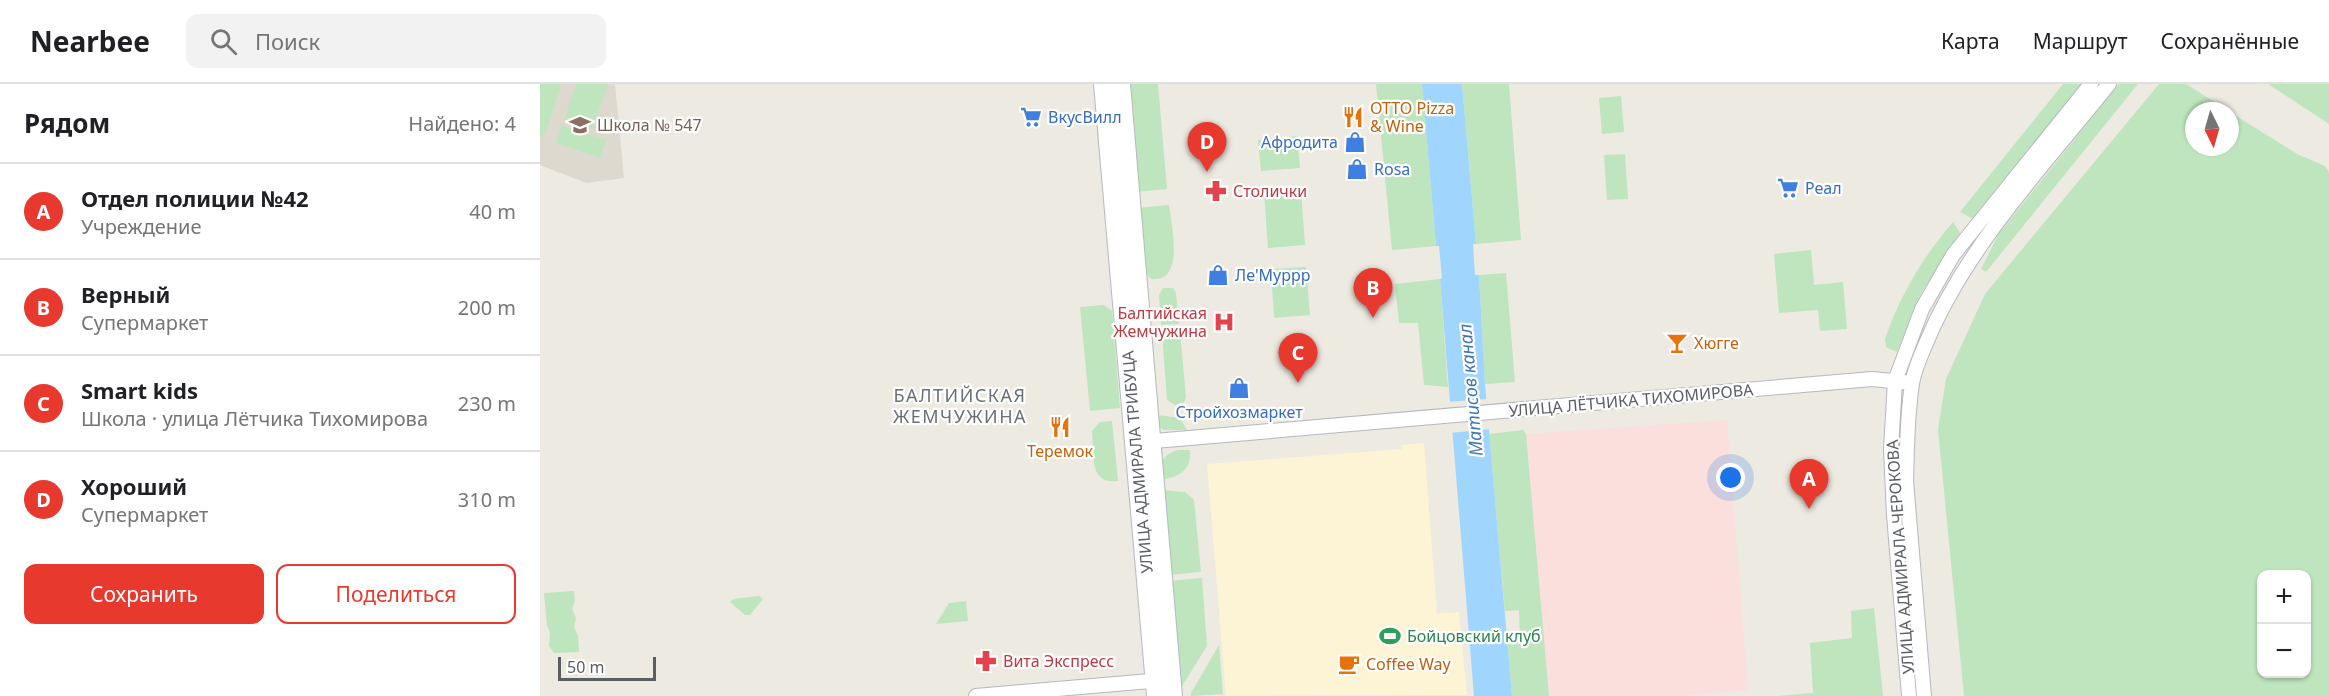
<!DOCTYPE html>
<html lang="ru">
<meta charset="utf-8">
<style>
:root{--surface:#fff;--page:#f2f2f2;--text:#202124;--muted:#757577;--line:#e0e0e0;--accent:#e7392d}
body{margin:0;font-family:"Noto Sans",sans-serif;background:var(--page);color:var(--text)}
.controls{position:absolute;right:18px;bottom:18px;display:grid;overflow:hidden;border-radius:12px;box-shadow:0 2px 4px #0004}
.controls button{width:54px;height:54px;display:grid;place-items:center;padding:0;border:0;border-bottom:2px solid var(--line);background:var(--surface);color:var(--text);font:30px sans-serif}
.compass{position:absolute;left:1645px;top:18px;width:54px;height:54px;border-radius:50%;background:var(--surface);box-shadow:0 2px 4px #0004;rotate:175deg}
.scale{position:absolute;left:18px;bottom:15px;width:98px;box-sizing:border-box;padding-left:6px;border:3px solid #5a5e62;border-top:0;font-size:16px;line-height:21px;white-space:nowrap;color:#5a5e62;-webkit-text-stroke:4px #fff;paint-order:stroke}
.you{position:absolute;left:1191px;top:394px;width:21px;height:21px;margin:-15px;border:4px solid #fff;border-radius:50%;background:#1a73e8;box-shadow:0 0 0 9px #1a73e833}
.badge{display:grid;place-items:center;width:39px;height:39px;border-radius:50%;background:var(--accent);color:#fff;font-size:20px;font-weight:700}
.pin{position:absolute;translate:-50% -50px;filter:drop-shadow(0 2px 3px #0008)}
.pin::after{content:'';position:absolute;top:32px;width:21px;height:18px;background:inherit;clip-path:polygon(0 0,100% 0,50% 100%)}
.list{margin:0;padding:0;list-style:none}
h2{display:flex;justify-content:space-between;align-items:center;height:78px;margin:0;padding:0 24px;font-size:26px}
h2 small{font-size:20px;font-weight:400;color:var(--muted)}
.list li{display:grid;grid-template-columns:39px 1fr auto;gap:18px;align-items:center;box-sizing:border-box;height:96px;padding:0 24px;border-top:2px solid var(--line)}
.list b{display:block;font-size:22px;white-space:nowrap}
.list p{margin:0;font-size:20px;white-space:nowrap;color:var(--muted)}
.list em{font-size:20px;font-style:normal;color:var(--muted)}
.actions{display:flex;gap:12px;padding:18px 24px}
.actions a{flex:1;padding:14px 0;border:2px solid var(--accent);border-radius:12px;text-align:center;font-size:21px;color:var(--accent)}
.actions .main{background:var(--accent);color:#fff}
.icon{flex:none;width:33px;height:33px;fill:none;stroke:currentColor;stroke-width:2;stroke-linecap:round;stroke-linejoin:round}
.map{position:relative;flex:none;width:1789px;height:612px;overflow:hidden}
header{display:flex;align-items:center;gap:36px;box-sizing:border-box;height:84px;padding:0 30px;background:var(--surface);border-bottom:2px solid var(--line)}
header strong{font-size:28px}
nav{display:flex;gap:33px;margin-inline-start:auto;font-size:21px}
.search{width:420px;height:54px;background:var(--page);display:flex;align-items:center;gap:15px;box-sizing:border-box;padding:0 21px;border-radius:12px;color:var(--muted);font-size:22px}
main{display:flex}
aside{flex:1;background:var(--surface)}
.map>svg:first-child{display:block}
.commercial{fill:#fdf4d6}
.education{fill:#ddd9cf}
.medical{fill:#fbdfdc}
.green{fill:#bee5bd;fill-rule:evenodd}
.water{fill:#a0d6fe}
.pier{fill:#edeae1}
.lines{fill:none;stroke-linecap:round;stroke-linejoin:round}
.street-casing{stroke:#b4b7bc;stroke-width:16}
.secondary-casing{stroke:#b5b8be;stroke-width:22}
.street{stroke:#fff;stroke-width:14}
.secondary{stroke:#fff;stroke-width:20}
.labels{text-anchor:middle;stroke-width:4.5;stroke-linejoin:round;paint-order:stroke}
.food-label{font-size:16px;fill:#c56008;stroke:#fff;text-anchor:start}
.shop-label{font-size:16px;fill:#366cbe;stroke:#fff;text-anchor:start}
.education-label{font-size:16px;fill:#785e54;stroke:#fff;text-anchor:start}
.health-label{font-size:16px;fill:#be3a42;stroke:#fff;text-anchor:start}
.street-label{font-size:16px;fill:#5a5e62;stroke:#fff}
.leisure-label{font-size:16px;fill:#27864d;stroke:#fff;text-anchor:start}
.water-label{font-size:18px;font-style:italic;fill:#3e77af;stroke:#fff}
.neighbourhood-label{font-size:18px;letter-spacing:1.5px;fill:#6b7074;stroke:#fff}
</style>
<header>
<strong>Nearbee</strong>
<div class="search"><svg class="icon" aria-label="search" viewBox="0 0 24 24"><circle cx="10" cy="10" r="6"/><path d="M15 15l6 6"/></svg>Поиск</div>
<nav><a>Карта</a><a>Маршрут</a><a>Сохранённые</a></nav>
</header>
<main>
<aside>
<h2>Рядом<small>Найдено: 4</small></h2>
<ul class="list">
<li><span class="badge">A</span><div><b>Отдел полиции №42</b><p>Учреждение</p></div><em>40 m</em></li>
<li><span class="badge">B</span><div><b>Верный</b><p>Супермаркет</p></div><em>200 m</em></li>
<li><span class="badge">C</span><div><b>Smart kids</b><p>Школа · улица Лётчика Тихомирова</p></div><em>230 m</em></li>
<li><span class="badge">D</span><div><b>Хороший</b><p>Супермаркет</p></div><em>310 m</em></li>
</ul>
<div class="actions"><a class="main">Сохранить</a><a>Поделиться</a></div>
</aside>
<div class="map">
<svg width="1789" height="612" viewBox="0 0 1789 612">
<rect width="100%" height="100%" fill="#edeae1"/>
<!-- commercial -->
<path class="commercial" d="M 884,359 L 897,530 L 919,528 L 927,611 L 686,612 L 667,380 L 862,365 L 862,361 Z"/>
<!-- education -->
<path class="education" d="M 0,0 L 75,0 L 84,94 L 46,99 L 0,81 Z"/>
<!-- medical -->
<path class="medical" d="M 1187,336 L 1208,606 L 1136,612 L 1009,612 L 986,350 Z"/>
<!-- green -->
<path class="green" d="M 0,0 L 21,0 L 6,48 L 0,55 Z
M 36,0 L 68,0 L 52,45 L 24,36 Z
M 586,0 L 618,0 L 627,105 L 596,108 Z
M 836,0 L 882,0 L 896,162 L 852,166 Z
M 922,0 L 969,0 L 981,156 L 936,160 Z
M 1523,0 L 1541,0 L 1433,135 L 1420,128 Z
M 1579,0 L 1598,0 L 1446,188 L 1441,185 L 1458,151 Z
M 1619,0 L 1646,0 L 1689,27 L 1654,27 L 1654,63 L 1690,63 L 1690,28 L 1757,70 L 1785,82 L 1789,88 L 1789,612 L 1424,612 L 1398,345 L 1406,295 L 1445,210 ZM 1722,490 L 1766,490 L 1766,590 L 1722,590 Z
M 1728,0 L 1789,0 L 1789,40 Z
M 1081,12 L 1084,48 L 1062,50 L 1059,14 Z
M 22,41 L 66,56 L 60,74 L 16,59 Z
M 757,52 L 760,84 L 721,87 L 718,56 Z
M 1085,70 L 1088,115 L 1067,116 L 1064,71 Z
M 761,106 L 765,161 L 728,164 L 724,109 Z
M 629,121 C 631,140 646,199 611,195 C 597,182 598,143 597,124 Z
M 1413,138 L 1421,150 L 1381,209 L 1357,268 L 1346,263 L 1345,255 C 1360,211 1383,173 1413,138 Z
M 1271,166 L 1274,201 L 1303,198 L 1307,245 L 1280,247 L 1278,226 L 1239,229 L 1234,170 Z
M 766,183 L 770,231 L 734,234 L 731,185 Z
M 966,189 L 975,298 L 945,300 L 939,191 Z
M 900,195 L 908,303 L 884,301 L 878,239 L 859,239 L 855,200 Z
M 623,204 L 633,204 L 636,209 L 639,240 L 621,241 L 619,211 Z
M 564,221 L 572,227 L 580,324 L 550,327 L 540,223 Z
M 640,248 L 646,313 L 644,318 L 635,321 L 627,316 L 622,249 Z
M 617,331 L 640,334 L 647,346 L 624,346 L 616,340 Z
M 572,337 L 578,397 C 548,401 554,368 552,347 L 560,338 Z
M 983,346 L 986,350 L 1009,612 L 972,612 L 967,557 L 980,556 L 979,526 L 965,527 L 949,350 Z
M 639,366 L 650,366 C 652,387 638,394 619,396 C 620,380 621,370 639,366 Z
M 621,406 L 645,408 L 654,416 L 661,488 L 629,491 Z
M 662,494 L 667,562 L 639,607 L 629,497 Z
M 34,507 L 35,517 L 32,525 L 36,534 L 34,543 L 38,552 L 39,568 L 14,569 L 9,562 L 10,549 L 7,541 L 4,509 Z
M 219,512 L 223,515 L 210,531 L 205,531 L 190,518 L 193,515 Z
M 426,517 L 428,537 L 396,540 L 409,519 Z
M 1334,524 L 1343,612 L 1238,612 L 1273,609 L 1270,559 L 1312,554 L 1311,527 Z
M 679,561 L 683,610 L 651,612 L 651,609 Z"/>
<!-- water -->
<path class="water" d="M 882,0 L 922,0 L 936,160 L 933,160 L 935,191 L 939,191 L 945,300 L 972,612 L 934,612 L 900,195 L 902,194 L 899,162 L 896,162 Z"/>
<!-- pier -->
<path class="pier" d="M 949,315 L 952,345 L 909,349 L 906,318 Z"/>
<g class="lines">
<defs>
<path id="street" d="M 603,358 L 1332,295 L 1372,299
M 436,612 L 622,596
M 1369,612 L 1354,431 L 1351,365 L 1355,297 L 1382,225 L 1413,171 L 1551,0
M 1384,612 L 1366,397 C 1367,365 1367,332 1372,300 C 1374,286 1381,271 1387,257 C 1426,163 1505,80 1569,0"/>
<path id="secondary" d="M 564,0 L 617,612
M 580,0 L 632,612"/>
</defs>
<!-- street casing -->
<use href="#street" class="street-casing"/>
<!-- secondary casing -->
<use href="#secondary" class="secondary-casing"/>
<!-- street -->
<use href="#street" class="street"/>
<!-- secondary -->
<use href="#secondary" class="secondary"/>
</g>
<!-- icons -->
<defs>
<symbol id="supermarket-bare" viewBox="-9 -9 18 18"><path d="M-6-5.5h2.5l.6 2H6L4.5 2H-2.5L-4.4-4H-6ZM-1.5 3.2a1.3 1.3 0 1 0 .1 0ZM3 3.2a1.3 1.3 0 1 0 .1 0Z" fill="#3f7fe0" stroke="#fff" stroke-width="2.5" paint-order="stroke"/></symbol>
<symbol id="restaurant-bare" viewBox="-9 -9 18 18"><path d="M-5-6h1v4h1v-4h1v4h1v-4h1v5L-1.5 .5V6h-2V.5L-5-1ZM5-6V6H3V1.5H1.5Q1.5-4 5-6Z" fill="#e8710a" stroke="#fff" stroke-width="2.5" paint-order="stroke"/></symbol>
<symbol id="school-bare" viewBox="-9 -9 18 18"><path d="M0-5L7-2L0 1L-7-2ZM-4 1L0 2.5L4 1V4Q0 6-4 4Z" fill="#8d6e63" stroke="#fff" stroke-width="2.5" paint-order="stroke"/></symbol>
<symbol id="shop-bare" viewBox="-9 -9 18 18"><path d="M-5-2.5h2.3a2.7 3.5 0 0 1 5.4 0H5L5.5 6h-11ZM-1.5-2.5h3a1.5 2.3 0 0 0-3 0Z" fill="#3f7fe0" stroke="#fff" stroke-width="2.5" paint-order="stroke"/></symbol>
<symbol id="pharmacy-bare" viewBox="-9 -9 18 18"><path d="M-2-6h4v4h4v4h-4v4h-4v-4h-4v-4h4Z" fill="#e0444e" stroke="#fff" stroke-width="2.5" paint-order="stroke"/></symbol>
<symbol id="hospital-bare" viewBox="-9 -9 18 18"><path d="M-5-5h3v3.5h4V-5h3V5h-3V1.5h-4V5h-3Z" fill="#e0444e" stroke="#fff" stroke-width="2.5" paint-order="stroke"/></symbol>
<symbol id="bar-bare" viewBox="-9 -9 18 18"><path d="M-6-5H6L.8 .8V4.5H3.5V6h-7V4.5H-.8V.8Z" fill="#e8710a" stroke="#fff" stroke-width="2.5" paint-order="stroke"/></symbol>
<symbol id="stadium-bare" viewBox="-9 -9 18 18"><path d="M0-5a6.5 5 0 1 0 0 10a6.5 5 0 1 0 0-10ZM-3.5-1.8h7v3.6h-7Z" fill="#2e9e5b" stroke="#fff" stroke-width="2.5" paint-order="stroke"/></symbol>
<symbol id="cafe-bare" viewBox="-9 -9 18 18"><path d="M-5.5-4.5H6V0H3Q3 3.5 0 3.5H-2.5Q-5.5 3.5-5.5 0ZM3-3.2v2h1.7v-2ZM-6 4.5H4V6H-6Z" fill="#e8710a" stroke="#fff" stroke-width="2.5" paint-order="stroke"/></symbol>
</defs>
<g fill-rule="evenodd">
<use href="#supermarket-bare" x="476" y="18" width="30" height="30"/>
<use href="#restaurant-bare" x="798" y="18" width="30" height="30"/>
<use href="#school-bare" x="25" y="26" width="30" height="30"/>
<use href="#shop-bare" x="800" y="43" width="30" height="30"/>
<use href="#shop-bare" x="802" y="70" width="30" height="30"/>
<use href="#supermarket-bare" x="1233" y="89" width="30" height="30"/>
<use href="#pharmacy-bare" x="661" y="92" width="30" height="30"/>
<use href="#shop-bare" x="663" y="176" width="30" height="30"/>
<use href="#hospital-bare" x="669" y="223" width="30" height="30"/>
<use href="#bar-bare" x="1122" y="244" width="30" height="30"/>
<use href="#shop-bare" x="684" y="289" width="30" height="30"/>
<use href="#restaurant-bare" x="505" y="328" width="30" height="30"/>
<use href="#stadium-bare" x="835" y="537" width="30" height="30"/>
<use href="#pharmacy-bare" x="431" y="562" width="30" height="30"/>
<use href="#cafe-bare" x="794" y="565" width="30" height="30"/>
</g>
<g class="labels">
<!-- food labels -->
<g class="food-label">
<text x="830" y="30">OTTO Pizza<tspan x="830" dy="18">&amp; Wine</tspan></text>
<text x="1154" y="265">Хюгге</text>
<text x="520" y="373" text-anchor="middle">Теремок</text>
<text x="826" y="586">Coffee Way</text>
</g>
<!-- shop labels -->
<g class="shop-label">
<text x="508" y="39">ВкусВилл</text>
<text x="798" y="64" text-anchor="end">Афродита</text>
<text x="834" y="91">Rosa</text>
<text x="1265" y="110">Реал</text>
<text x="695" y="197">Ле'Муррр</text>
<text x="699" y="334" text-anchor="middle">Стройхозмаркет</text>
</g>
<!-- education labels -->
<g class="education-label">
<text x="57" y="47">Школа № 547</text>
</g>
<!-- health labels -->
<g class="health-label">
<text x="693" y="113">Столички</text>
<text x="667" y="235" text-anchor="end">Балтийская<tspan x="667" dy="18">Жемчужина</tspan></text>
<text x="463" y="583">Вита Экспресс</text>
</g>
<!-- street labels -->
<g class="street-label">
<text transform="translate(1091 316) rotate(-5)" y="6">УЛИЦА ЛЁТЧИКА ТИХОМИРОВА</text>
<text transform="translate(597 378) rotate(-95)" y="6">УЛИЦА АДМИРАЛА ТРИБУЦА</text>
<text transform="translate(1360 473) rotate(-94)" y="6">УЛИЦА АДМИРАЛА ЧЕРОКОВА</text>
</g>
<!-- leisure labels -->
<g class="leisure-label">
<text x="867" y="558">Бойцовский клуб</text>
</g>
<!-- water labels -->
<g class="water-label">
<text transform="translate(931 306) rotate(-95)" y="6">Матисов канал</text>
</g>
<!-- neighbourhood labels -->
<g class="neighbourhood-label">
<text x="420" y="318">БАЛТИЙСКАЯ<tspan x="420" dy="21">ЖЕМЧУЖИНА</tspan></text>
</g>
</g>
</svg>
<div class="controls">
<button>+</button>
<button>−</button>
</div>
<svg class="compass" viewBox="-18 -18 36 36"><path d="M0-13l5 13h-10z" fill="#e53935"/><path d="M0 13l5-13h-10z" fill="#757577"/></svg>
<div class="scale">50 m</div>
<div class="you"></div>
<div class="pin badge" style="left:1269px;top:425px">A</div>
<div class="pin badge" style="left:833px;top:234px">B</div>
<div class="pin badge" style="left:758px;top:299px">C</div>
<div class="pin badge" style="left:667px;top:88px">D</div>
</div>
</main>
